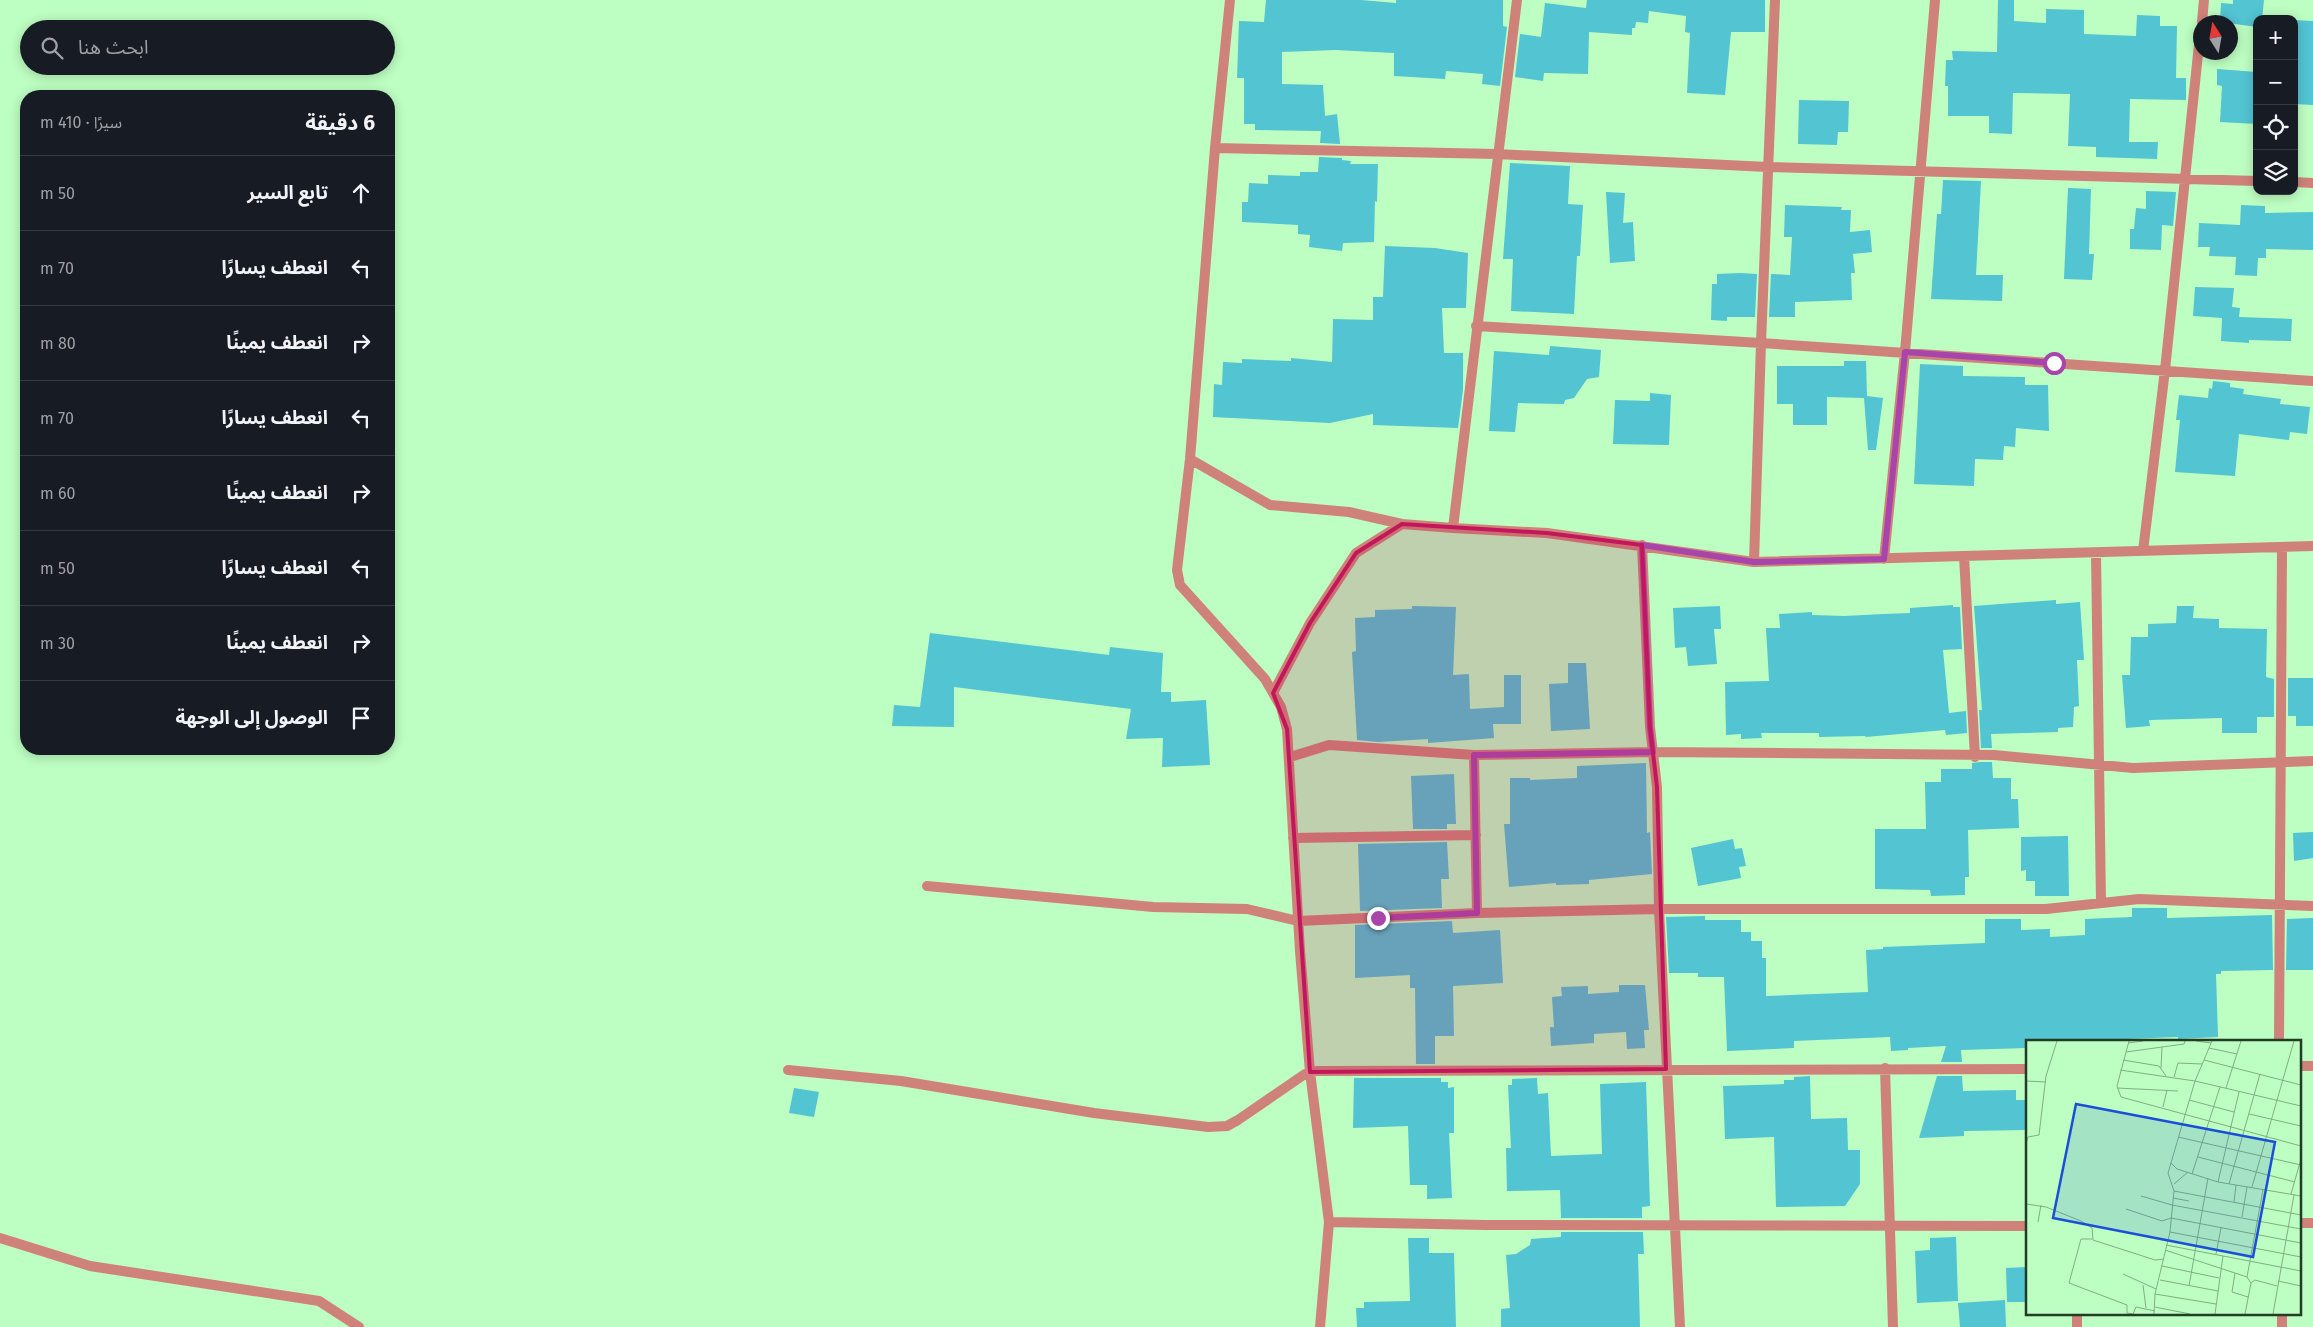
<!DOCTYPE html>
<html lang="ar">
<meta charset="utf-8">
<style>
:root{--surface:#171b24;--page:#20242c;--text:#f1f3f6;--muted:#9ea1a6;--line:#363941}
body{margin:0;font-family:"Fira Sans","Noto Sans Arabic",sans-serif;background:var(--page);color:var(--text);direction:rtl}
.controls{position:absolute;right:15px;top:15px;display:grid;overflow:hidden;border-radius:10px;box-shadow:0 2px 12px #0003}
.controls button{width:45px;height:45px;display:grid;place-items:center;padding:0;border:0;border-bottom:1px solid var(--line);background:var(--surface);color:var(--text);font:25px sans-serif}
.compass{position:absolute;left:2193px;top:15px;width:45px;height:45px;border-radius:50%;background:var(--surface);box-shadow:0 2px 12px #0003;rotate:349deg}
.stop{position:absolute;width:15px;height:15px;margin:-11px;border:4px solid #a845ab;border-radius:50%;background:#fff}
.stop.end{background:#a845ab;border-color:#fff;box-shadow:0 1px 5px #0008}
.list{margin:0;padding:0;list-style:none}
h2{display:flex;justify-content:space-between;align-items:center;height:65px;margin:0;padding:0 20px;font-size:21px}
h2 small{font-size:16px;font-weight:400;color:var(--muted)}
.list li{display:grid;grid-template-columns:32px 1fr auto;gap:15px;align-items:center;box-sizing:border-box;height:75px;padding:0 20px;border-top:1px solid var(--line)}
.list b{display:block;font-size:19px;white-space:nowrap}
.list em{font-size:16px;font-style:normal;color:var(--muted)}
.icon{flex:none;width:28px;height:28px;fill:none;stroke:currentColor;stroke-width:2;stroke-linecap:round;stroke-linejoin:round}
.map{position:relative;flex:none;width:2313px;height:1327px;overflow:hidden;direction:ltr}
.search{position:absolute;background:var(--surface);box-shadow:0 2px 12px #0003;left:20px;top:20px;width:375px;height:55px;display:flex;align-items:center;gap:12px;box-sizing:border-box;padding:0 18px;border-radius:28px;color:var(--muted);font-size:19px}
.panel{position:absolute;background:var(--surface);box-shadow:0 2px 12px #0003;left:20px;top:90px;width:375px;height:665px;border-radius:20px;direction:rtl}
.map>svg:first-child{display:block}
.building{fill:#52c4d2}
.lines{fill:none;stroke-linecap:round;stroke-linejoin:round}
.street{stroke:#cf8279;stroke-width:10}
.route{stroke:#a845ab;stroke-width:6}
.marked{fill:#c2185b;fill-opacity:0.2;stroke:#c2185b;stroke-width:4;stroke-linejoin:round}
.inset-road{fill:none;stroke:#7fb083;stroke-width:1}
.view{fill:#1d4ed8;fill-opacity:0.15;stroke:#1d4ed8;stroke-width:2.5}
.inset-edge{fill:none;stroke:#223c25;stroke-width:2.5}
</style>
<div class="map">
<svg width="2313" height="1327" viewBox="0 0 2313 1327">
<rect width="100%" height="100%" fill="#bdfec2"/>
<!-- building -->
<path class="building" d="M 1266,0 L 1361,0 L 1396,3 L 1396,0 L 1503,0 L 1503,26 L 1507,27 L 1500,86 L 1482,84 L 1483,74 L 1446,71 L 1445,79 L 1394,76 L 1394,53 L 1335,50 L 1282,52 L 1282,84 L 1323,85 L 1325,116 L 1337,114 L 1340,144 L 1320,143 L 1321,131 L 1255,130 L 1255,124 L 1244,124 L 1244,78 L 1237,78 L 1239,21 L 1264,22 Z
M 1587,0 L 1765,0 L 1765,32 L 1731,32 L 1725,95 L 1687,93 L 1690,33 L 1685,32 L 1686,16 L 1649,11 L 1648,23 L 1636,22 L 1635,28 L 1632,28 L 1632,35 L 1589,32 L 1588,74 L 1544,73 L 1543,81 L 1515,77 L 1520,34 L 1541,37 L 1545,3 L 1586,8 Z
M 1998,0 L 2014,0 L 2014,21 L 2046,23 L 2046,9 L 2084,10 L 2084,34 L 2136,36 L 2137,15 L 2160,16 L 2160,26 L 2177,26 L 2176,78 L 2186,78 L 2186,100 L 2130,99 L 2129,142 L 2158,142 L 2157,159 L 2096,157 L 2096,147 L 2068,146 L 2070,94 L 2013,93 L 2012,134 L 1989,133 L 1989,116 L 1948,116 L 1948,86 L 1945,86 L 1946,60 L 1953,60 L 1952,51 L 1997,52 Z
M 2233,0 L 2264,0 L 2262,19 L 2257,19 L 2257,27 L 2220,22 L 2221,3 L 2233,4 Z
M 2294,20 L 2313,21 L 2313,105 L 2294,104 Z
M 2217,69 L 2257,72 L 2257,124 L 2220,122 L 2222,86 L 2217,85 Z
M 1799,100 L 1849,101 L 1848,132 L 1838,132 L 1837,145 L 1798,144 Z
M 1319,157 L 1342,158 L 1342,160 L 1351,161 L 1350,164 L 1378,164 L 1377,202 L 1375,201 L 1374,242 L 1343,243 L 1342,251 L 1309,247 L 1310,235 L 1298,234 L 1298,225 L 1242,222 L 1242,202 L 1248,202 L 1249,183 L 1268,184 L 1268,175 L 1300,176 L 1300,172 L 1318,172 Z
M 1510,163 L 1570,166 L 1568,204 L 1583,205 L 1580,256 L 1577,256 L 1574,314 L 1511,311 L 1513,259 L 1503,259 Z
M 1943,180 L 1981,181 L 1976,275 L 2003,275 L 2002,301 L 1931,299 L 1937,214 L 1941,214 Z
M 2068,188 L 2091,189 L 2089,254 L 2094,254 L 2092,280 L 2064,279 Z
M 2146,191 L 2176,192 L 2173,226 L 2162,225 L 2161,250 L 2130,249 L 2130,229 L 2134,229 L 2136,208 L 2146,209 Z
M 1606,192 L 1625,193 L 1623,223 L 1633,222 L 1635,261 L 1610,263 Z
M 1785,205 L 1842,207 L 1841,210 L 1851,210 L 1850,232 L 1870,230 L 1872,252 L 1853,254 L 1855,273 L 1851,273 L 1852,300 L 1795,302 L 1795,317 L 1769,317 L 1771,274 L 1790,275 L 1792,237 L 1784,237 Z
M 2241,205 L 2265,206 L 2265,213 L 2313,212 L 2313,250 L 2266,249 L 2266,258 L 2258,258 L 2257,276 L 2235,275 L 2236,257 L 2209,256 L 2210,247 L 2198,247 L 2199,223 L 2240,225 Z
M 1385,246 L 1435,248 L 1468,253 L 1466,308 L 1442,308 L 1444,353 L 1463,353 L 1463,390 L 1458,428 L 1373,425 L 1373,414 L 1330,423 L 1213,417 L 1214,384 L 1222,385 L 1223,362 L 1242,363 L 1242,359 L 1291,361 L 1291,358 L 1332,362 L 1333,319 L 1373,320 L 1373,297 L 1383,297 Z
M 1740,273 L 1757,274 L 1755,317 L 1727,317 L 1727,321 L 1711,320 L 1712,284 L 1717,284 L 1717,274 Z
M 2195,287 L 2234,288 L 2232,307 L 2240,308 L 2239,317 L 2292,319 L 2291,341 L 2249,340 L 2249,343 L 2221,341 L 2222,318 L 2193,316 Z
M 1550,346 L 1601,350 L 1599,377 L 1587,379 L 1574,398 L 1565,400 L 1564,404 L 1518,403 L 1515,432 L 1489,431 L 1494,351 L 1549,355 Z
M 1844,361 L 1866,361 L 1867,396 L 1883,398 L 1876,450 L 1868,450 L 1864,398 L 1827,397 L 1827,425 L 1793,425 L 1793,404 L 1777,404 L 1777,366 L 1844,366 Z
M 1920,364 L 1963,366 L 1963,376 L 2025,377 L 2025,385 L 2048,385 L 2049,431 L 2016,428 L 2015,447 L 2004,446 L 2003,460 L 1975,459 L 1974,486 L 1914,484 Z
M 2213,381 L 2230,383 L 2230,387 L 2244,389 L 2243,394 L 2281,399 L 2280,404 L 2310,407 L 2307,434 L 2290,432 L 2289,440 L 2239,434 L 2235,476 L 2175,472 L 2180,420 L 2176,420 L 2179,395 L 2208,398 L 2209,388 L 2212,389 Z
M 1650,393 L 1671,395 L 1669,445 L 1613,444 L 1615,400 L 1650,401 Z
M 2056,600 L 2056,604 L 2080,602 L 2084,660 L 2077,660 L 2079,706 L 2074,707 L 2073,727 L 2058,728 L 2058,732 L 1991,734 L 1992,748 L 1981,748 L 1979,710 L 1982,710 L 1974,606 Z
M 1953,605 L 1953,607 L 1960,607 L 1962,649 L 1943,650 L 1949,713 L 1966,711 L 1967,733 L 1946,735 L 1945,730 L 1866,737 L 1865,736 L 1819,737 L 1819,733 L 1761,733 L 1762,738 L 1741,739 L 1741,734 L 1726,735 L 1725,682 L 1769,681 L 1766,628 L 1780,628 L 1779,614 L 1812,612 L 1812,615 L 1844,616 L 1884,614 L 1910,613 L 1910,608 Z
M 1412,606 L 1456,607 L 1453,675 L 1469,674 L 1470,709 L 1504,707 L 1504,675 L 1521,675 L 1521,724 L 1493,724 L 1494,738 L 1428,743 L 1428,739 L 1378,742 L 1357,740 L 1352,652 L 1356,651 L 1355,618 L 1375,617 L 1375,610 L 1412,609 Z
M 1720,606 L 1721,629 L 1714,629 L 1717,664 L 1688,666 L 1686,647 L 1675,648 L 1673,608 Z
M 2177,606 L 2194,606 L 2193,618 L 2219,619 L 2219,628 L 2267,629 L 2266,677 L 2274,679 L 2274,717 L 2257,717 L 2257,733 L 2222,733 L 2222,718 L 2149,720 L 2150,726 L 2126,728 L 2122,675 L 2130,675 L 2131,637 L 2148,637 L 2148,624 L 2176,623 Z
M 930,633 L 1109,655 L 1110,647 L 1163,653 L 1161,692 L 1171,692 L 1171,702 L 1206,700 L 1210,765 L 1162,767 L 1163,738 L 1126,739 L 1131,709 L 954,687 L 954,727 L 892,726 L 894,705 L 920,707 Z
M 1568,663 L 1586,663 L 1590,729 L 1551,731 L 1549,684 L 1568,683 Z
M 2288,678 L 2313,678 L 2313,726 L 2296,726 L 2296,716 L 2288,716 Z
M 1980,762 L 1992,762 L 1993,778 L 2011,778 L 2011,799 L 2018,799 L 2019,828 L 1968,830 L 1969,877 L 1965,877 L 1965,895 L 1931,896 L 1930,890 L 1875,889 L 1875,829 L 1926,829 L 1925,782 L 1941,782 L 1941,769 L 1972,769 L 1972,763 Z
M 1646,763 L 1647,833 L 1650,832 L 1652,874 L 1589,880 L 1589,884 L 1556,885 L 1556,883 L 1509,887 L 1504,824 L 1510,824 L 1510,778 L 1530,778 L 1530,780 L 1577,778 L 1577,766 Z
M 1454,774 L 1456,824 L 1447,824 L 1447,829 L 1413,829 L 1411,776 Z
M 2313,832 L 2313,858 L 2294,861 L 2293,833 Z
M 2068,836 L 2069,896 L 2035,896 L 2035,881 L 2026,881 L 2026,870 L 2021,871 L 2021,837 Z
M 1733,839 L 1735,849 L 1742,848 L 1746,866 L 1739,867 L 1741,878 L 1698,886 L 1691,848 Z
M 1447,842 L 1449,879 L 1441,879 L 1442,908 L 1360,911 L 1358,844 Z
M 2132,908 L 2167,908 L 2167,918 L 2272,915 L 2273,970 L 2221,971 L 2221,974 L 2216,974 L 2218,1037 L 2178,1039 L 2178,1037 L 2127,1039 L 2127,1041 L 2027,1041 L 2027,1048 L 1961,1050 L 1962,1062 L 1941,1062 L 1946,1046 L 1908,1048 L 1908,1050 L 1891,1051 L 1890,1037 L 1794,1041 L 1794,1048 L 1727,1051 L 1724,977 L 1698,977 L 1698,973 L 1669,973 L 1666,917 L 1705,916 L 1705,920 L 1741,920 L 1741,932 L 1751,932 L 1751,941 L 1762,941 L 1762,958 L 1766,958 L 1766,996 L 1868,992 L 1866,950 L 1883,949 L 1883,947 L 1985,943 L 1985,919 L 2021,919 L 2021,930 L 2050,929 L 2050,937 L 2085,935 L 2085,919 L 2132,917 Z
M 2313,918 L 2313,970 L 2286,970 L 2287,919 Z
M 1452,921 L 1453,933 L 1500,930 L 1503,983 L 1453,986 L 1454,1036 L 1435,1036 L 1435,1064 L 1416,1064 L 1415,988 L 1410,988 L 1410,975 L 1355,978 L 1355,925 Z
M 1619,985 L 1645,985 L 1649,1030 L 1644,1030 L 1645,1048 L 1627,1049 L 1626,1032 L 1594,1034 L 1594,1043 L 1551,1046 L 1550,1027 L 1554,1027 L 1552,997 L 1562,996 L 1561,987 L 1588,986 L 1588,994 L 1619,992 Z
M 1810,1076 L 1811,1119 L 1847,1118 L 1848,1150 L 1860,1150 L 1860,1184 L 1845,1206 L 1776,1207 L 1774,1137 L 1725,1139 L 1723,1086 L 1784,1084 L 1784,1080 L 1794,1080 L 1794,1077 Z
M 1937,1076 L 1962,1076 L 1963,1091 L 2016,1090 L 2016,1100 L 2026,1100 L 2027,1130 L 1964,1131 L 1964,1136 L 1919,1138 Z
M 1354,1078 L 1441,1078 L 1441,1082 L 1448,1082 L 1448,1088 L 1454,1087 L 1454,1133 L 1449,1133 L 1452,1198 L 1427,1199 L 1427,1185 L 1410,1185 L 1408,1126 L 1353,1128 Z
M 1537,1078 L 1538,1094 L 1548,1093 L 1551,1156 L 1602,1154 L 1600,1084 L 1646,1082 L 1650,1206 L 1642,1207 L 1642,1218 L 1561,1218 L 1560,1190 L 1507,1191 L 1506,1148 L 1511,1148 L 1508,1085 L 1512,1085 L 1512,1079 Z
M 794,1088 L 819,1092 L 814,1117 L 789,1113 Z
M 1561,1232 L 1643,1232 L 1644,1254 L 1638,1254 L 1640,1327 L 1501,1327 L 1501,1309 L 1510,1308 L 1506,1255 L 1516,1254 L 1530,1245 L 1531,1239 L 1561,1237 Z
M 1956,1237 L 1958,1301 L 1917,1303 L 1915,1251 L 1930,1250 L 1930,1238 Z
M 1408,1238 L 1429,1238 L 1429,1253 L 1454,1253 L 1456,1327 L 1357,1327 L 1356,1308 L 1364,1308 L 1364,1302 L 1410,1301 Z
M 2027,1267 L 2027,1302 L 2007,1302 L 2006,1268 Z
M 2005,1300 L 2006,1327 L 1960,1327 L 1958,1303 Z"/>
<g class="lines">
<!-- street -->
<path class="street" d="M 1230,0 L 1215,148 L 1190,459 L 1177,570 L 1180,585 L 1265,679 L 1281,707 L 1287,729 L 1300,951 L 1310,1072 L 1329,1222 L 1320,1327
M 2202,22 L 2204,0
M 1215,148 L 1497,154 L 1768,167 L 2257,181
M 2294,182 L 2313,183
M 1476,326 L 1761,343 L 2313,381
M 1190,459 L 1270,505 L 1349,512 L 1402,524 L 1453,528 L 1547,533 L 1754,562 L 2313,546
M 1453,528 L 1517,0
M 1642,545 L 1650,727 L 1657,787 L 1659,909 L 1680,1327
M 2143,551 L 2165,370 L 2200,35
M 2096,553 L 2101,903
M 1964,556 L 1975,757
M 1884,559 L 1905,352 L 1935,0
M 1754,562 L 1761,343 L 1775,0
M 1273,693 L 1310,623 L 1356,553 L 1402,524
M 1474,755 L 1477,913
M 1290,757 L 1329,745 L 1474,755 L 1653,752 L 1994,755 L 2133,768 L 2313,761
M 1293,838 L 1476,835
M 927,886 L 1153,907 L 1247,909 L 1298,921 L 1477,913 L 1659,909 L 2046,909 L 2139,899 L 2313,906
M 2279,1041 L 2282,548
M 2299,1066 L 2313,1066
M 1885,1068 L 1893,1327
M 788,1070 L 901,1081 L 1094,1113 L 1208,1127 L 1227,1126 L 1238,1120 L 1305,1074 L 1317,1071 L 2027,1069
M 1329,1222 L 1486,1225 L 2027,1226
M 2299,1223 L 2313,1223
M 0,1238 L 90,1266 L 319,1301 L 359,1327
M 2282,1313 L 2282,1327
M 2077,1327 L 2077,1313"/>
</g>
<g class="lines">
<!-- route -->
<path class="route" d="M 1378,918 L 1477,913 L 1474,755 L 1653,752 L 1650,727 L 1642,545 L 1754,562 L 1884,559 L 1905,352 L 2054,363"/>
</g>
<!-- marked area -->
<path class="marked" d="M 1402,524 L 1547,533 L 1642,545 L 1650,727 L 1657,787 L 1666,1069 L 1310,1072 L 1287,729 L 1273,693 L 1310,623 L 1356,553 Z"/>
<!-- overview -->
<g transform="translate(2026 1040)">
<rect width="275" height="275" fill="#bdfec2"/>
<path class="inset-road" d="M 103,1 L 91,46 L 95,57 L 275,106M 170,1 L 185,3M 102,3 L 117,1M 183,8 L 211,14M 100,12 L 158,4 L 159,1M 97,20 L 133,26 L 140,36M 178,20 L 275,45M 135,28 L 136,7M 94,30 L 169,41 L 275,66M 148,37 L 152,23 L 176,24M 0,41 L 20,42M 91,48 L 152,51M 200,48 L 215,1M 163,60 L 208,72M 137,67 L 141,50M 223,74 L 275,86M 152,97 L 275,125M 0,104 L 2,97 L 13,95 L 20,36 L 31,1M 172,117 L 269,142M 145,123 L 151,129 L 192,142 L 275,156M 166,134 L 194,47M 192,142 L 213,52M 148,144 L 162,132M 203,144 L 234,34M 226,147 L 268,1M 148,151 L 275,175M 265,154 L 275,119M 115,156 L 146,165 L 275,189M 147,158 L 163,161M 208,162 L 210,145M 0,164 L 20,167 L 55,181 L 66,188 L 67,200 L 129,220 L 138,219M 100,169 L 136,181 L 145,178 L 275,203M 216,177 L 221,147M 12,182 L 15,165M 144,192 L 275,217M 66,199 L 55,199 L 43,243 L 101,265 L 101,273 L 107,274M 140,205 L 275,231M 139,210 L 221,237 L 225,243 L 219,274M 190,214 L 195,188M 136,226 L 193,238M 209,233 L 206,252 L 222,257M 97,234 L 130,249M 221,237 L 237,150M 134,240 L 192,251M 252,241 L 275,246M 225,243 L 229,240 L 251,246M 117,245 L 120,268M 163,246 L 182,138M 129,254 L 190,264M 129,267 L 164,274M 107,274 L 110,267 L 129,271M 128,274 L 129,254 L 144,192 L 148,151 L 142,133 L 169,41 L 186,1M 189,274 L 197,216M 247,274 L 268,155"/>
<path class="view" d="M 50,64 L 249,102 L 227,217 L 27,178 Z"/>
<rect width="275" height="275" class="inset-edge"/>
</g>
</svg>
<div class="controls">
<button>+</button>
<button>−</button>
<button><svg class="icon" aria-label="locate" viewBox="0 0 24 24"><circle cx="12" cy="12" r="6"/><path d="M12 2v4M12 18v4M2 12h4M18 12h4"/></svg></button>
<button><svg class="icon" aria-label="layers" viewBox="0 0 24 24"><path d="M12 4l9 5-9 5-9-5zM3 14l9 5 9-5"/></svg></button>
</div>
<svg class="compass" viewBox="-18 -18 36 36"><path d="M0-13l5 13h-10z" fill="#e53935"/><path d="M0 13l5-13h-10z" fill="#9ea1a6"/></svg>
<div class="stop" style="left:2054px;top:363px"></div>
<div class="stop end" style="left:1378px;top:918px"></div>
<div class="search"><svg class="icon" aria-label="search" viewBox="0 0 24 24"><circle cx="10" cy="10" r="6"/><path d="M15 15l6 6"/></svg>ابحث هنا</div>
<section class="panel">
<h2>6 دقيقة<small>سيرًا · 410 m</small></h2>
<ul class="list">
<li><svg class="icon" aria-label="ahead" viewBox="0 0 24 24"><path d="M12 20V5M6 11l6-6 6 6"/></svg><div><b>تابع السير</b></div><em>50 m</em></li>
<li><svg class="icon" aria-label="left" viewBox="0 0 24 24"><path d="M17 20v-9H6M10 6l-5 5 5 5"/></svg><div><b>انعطف يسارًا</b></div><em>70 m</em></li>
<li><svg class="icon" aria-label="right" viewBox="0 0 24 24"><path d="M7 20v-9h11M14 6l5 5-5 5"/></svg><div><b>انعطف يمينًا</b></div><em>80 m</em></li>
<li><svg class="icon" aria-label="left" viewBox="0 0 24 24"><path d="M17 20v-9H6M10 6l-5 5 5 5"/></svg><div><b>انعطف يسارًا</b></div><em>70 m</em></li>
<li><svg class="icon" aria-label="right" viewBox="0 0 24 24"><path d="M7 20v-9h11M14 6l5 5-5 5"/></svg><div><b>انعطف يمينًا</b></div><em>60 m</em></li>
<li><svg class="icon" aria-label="left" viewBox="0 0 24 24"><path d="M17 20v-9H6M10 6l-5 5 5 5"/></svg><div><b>انعطف يسارًا</b></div><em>50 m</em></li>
<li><svg class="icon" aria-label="right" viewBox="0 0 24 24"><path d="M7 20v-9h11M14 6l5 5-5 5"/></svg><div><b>انعطف يمينًا</b></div><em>30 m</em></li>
<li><svg class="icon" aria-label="arrive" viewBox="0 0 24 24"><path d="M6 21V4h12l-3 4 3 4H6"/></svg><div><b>الوصول إلى الوجهة</b></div></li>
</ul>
</section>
</div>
